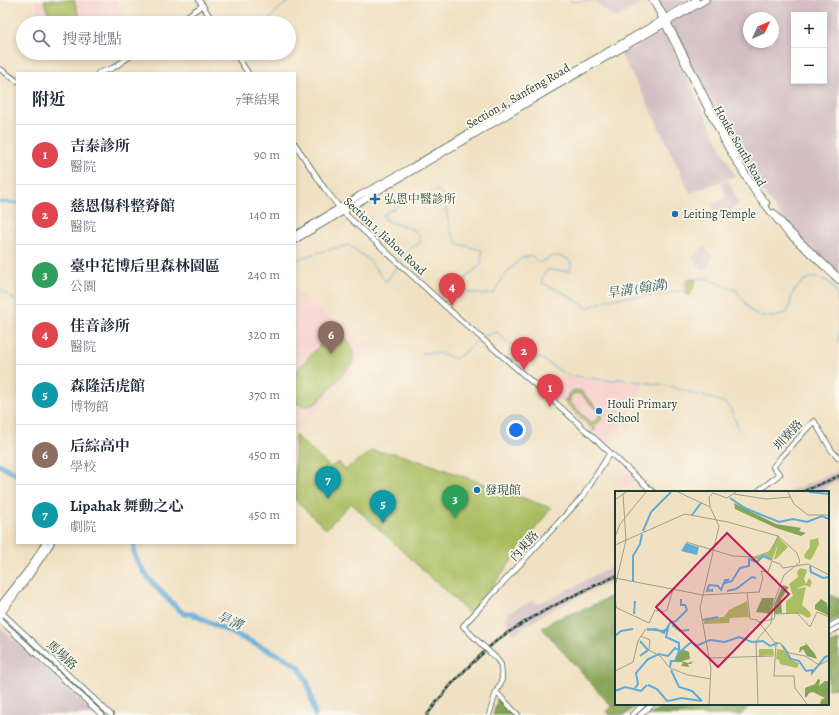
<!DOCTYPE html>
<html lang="zh-TW">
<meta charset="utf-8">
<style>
:root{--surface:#fff;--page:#f6f6f7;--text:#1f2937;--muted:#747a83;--line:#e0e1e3;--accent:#d93025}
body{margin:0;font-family:Alegreya,"Noto Serif TC",serif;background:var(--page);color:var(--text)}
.controls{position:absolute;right:12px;top:12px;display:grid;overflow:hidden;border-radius:0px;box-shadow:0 2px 6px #0003}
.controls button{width:36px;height:36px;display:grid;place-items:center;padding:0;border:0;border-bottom:1px solid var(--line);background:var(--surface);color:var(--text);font:20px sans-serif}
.compass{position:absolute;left:743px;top:12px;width:36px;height:36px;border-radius:50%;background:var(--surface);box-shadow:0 2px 6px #0003;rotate:46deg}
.you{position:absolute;left:516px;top:430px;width:14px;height:14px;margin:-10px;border:3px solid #fff;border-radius:50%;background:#1a73e8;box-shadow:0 0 0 6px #1a73e833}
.badge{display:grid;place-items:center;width:26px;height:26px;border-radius:50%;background:var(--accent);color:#fff;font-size:13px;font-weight:700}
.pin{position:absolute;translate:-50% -33px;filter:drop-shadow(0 1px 2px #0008)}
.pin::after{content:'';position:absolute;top:21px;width:14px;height:12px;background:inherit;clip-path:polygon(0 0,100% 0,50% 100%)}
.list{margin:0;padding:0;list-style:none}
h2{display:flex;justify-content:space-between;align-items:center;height:52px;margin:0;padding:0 16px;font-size:17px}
h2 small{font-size:13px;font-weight:400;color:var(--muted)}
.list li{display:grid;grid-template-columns:26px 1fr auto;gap:12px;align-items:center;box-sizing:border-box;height:60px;padding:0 16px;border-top:1px solid var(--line)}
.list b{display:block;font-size:15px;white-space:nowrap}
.list p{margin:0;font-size:13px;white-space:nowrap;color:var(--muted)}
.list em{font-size:13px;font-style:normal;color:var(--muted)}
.icon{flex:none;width:22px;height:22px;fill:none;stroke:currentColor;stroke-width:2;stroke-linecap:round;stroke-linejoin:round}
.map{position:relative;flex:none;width:839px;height:715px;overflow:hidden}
.search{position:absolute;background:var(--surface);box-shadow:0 2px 6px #0003;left:16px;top:16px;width:280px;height:44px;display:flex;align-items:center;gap:10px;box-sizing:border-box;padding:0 14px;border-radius:22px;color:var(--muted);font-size:15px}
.panel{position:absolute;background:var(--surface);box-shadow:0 2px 6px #0003;left:16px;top:72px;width:280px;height:472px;border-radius:0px}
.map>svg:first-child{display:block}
.built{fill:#f7d0cd}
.industrial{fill:#d2bec3;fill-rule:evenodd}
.green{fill:#a9bd61;stroke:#647d4a;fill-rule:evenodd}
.forest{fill:#86a457;stroke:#527046}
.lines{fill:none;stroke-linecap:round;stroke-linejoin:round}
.stream{stroke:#61abd8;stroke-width:1}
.canal{stroke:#61abd8;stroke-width:3}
.river{stroke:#61abd8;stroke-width:5.5}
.secondary-casing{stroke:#3e5649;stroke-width:6}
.primary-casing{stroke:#3e5649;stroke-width:7}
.secondary{stroke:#fff;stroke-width:4.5}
.primary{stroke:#fff;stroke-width:5.5}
.rail-casing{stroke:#1f3d34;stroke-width:2.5}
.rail{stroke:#fbf7ec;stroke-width:1;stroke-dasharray:3;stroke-linecap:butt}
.secondary-bridge-casing{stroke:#3e5649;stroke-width:6;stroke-linecap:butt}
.secondary-bridge{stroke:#fff;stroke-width:4.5}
.poi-dot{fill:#1f6fb2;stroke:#fbf7ec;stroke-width:1.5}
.labels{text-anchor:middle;stroke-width:3.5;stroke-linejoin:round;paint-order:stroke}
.street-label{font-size:12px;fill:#1f3d34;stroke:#fbf7ec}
.poi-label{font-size:12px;fill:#1f3d34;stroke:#fbf7ec;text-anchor:start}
.water-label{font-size:13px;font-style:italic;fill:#335e65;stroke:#fbf7ec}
.inset-river{fill:none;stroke:#61abd8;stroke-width:2}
.inset-road{fill:none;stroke:#9c9f8a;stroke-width:1}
.view{fill:#c2185b;fill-opacity:0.15;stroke:#c2185b;stroke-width:2}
.inset-edge{fill:none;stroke:#1f3d34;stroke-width:2}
</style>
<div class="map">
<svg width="839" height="715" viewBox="0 0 839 715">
<rect width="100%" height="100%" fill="#fbf7ec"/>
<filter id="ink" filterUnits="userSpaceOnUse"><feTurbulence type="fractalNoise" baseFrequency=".025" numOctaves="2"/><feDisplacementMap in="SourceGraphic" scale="8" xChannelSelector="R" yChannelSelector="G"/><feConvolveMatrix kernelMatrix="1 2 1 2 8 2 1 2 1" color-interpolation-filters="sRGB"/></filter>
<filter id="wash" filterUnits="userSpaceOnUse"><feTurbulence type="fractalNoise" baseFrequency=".012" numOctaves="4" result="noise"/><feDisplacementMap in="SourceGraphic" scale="16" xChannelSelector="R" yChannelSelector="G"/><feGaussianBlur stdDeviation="0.9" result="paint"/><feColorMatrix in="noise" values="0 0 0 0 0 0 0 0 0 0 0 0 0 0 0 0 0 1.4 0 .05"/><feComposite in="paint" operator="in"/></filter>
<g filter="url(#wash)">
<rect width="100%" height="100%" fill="#f0e1c3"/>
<!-- built -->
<path class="built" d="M 34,0 L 117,0 L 124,12 L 109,23 L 42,23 Z
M 295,290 L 349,335 L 377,344 L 298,431 L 295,428 Z
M 563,376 L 608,383 L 620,381 L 644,383 L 610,449 L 547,390 Z
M 628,472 L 636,479 L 623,490 L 614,482 Z"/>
<!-- industrial -->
<path class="industrial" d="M 569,0 L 649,0 L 615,18 L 596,2 L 571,2 Z
M 659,0 L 839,0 L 839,274 L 798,237 L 760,189 L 728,136 ZM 794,15 L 824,15 L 824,81 L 794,81 ZM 749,18 L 773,18 L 773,42 L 749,42 Z
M 661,32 L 665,34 L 735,176 L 690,193 L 645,98 L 621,55 Z
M 728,180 L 739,204 L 718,218 L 712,204 L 727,197 L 721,184 Z
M 704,247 L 713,257 L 709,264 L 703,271 L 692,258 Z
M 839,471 L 839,480 L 827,486 L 822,492 L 787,492 Z
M 616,565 L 616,586 L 615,586 L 613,583 L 599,587 L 544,614 L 514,635 L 505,620 L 508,617 L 509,612 L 534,600 L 537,604 L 559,595 L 568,589 L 575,587 L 589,578 Z
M 0,627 L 53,675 L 95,715 L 0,715 Z"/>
<!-- green -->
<path class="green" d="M 44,0 L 74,0 L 81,22 L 77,23 L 51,23 Z
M 689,280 L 696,280 L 690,296 L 685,294 L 685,292 L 687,290 L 687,283 Z
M 330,322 L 339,329 L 335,334 L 335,336 C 351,337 358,350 351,365 L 317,403 C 309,407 303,407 295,403 L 295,372 L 332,332 L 326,326 Z
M 575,390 L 581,391 L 601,412 C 603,419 600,424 593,425 L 596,429 L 594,431 L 564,401 L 565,399 L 567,400 C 567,394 570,391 575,390 ZM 576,393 L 580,394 L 598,411 L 599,416 L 597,420 L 592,422 L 589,421 L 571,403 L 570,400 L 570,396 Z
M 295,435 L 330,467 L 339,462 L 345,470 L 363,457 L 371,451 L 394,453 L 429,464 L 551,508 L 471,615 L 351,503 L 326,529 L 295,500 Z"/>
<!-- forest -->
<path class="forest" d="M 616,594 L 616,704 L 637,704 L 625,715 L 609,715 L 606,712 L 611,706 L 542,628 L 554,620 L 589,607 Z
M 831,595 L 839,599 L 839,617 L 828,623 L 828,604 Z
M 839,640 L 839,688 L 828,689 L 828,645 Z
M 498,698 L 515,715 L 493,715 Z
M 666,704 L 752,704 L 741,715 L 648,715 Z"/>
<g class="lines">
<!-- stream -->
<path class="stream" d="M 267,23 C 273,14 281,6 291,0
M 295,260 L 320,252 L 349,245 L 369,260 L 386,282 L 398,265
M 400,262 L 411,248 L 419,244 C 420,241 421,238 419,235 C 415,228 393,223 385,220 L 384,214 L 415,197 L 436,190 L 443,195 C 447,211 448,230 458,244 L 482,250 L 481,265 L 467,276 L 464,286 L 468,292 L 483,295 L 494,293 L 502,278 L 521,258 L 532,256 L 539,263 C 554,255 555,253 571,261 L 570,271 L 548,270 L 542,276 L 542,283 L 562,292 L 588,308 L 609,299 L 670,293 L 684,290 L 684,284 L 688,279 L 705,278 L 736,290 L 751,311 L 761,316 L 775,317 L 788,312 L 793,292 L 803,281 L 811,278 L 819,278 L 829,282 L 837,294 L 839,308 L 838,343 L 839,344
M 0,289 L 17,302
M 482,337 L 497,332 L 507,342 L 545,361 L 567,375 L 611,381 L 618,379 L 665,385 L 726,403 L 729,406 L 739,429
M 422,353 C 432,352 446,354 456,359 L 466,351 L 479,338"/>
<!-- canal -->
<path class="canal" d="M 0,202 L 17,203"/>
<!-- river -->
<path class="river" d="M 0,465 L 12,472 L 17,474
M 134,543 C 134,546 134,550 134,553 C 140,573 168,600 184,614 L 192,614 L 283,657 L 299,667 L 308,684 L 315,715"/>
</g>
</g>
<g filter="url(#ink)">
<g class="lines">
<defs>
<path id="secondary" d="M 199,0 L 214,23
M 652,0 L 725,144 L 754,192 L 786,232 L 839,281
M 656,0 C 677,37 695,76 714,114 C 729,144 745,176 767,203
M 177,23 L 203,5
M 235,53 L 248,73
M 0,69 L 17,81
M 98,73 L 113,68 L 135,53
M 295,144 L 325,189 L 342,211 L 456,316 L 546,394 L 653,492
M 774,212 L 789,230 L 839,277
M 757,492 L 780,474 L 773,467 L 781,457 L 814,421 L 832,451 L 839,458
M 0,611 L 111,715
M 0,620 L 102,715
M 828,627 L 839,621
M 828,633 L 839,627
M 482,645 L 463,626 L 583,496 L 610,453
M 496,692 L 518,715
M 489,715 L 496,692 L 500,685 L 502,679 L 501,665 L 496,658
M 632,715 L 644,704
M 640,715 L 653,704"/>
<path id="primary" d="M 295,235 L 360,195 L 410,168 L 524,100 L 696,0
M 295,240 L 548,91 L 706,0
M 0,606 L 32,565 L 45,543
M 0,615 L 29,576 L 51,543"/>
</defs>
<!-- secondary casing -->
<use href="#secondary" class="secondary-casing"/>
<!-- primary casing -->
<use href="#primary" class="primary-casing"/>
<!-- secondary -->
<use href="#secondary" class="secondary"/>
<!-- primary -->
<use href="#primary" class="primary"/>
<defs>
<path id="rail" d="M 802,492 L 839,476
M 427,715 C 443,692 463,671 484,652 C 489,647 495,642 500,638 C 536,613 576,594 616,576"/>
</defs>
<!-- rail casing -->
<use href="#rail" class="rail-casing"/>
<!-- rail -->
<use href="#rail" class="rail"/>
<defs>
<path id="secondary-bridge" d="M 482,645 L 496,658"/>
</defs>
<!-- secondary-bridge casing -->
<use href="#secondary-bridge" class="secondary-bridge-casing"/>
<!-- secondary-bridge -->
<use href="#secondary-bridge" class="secondary-bridge"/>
</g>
</g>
<!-- markers -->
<g class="poi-dot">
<path d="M373 193h4v4h4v4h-4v4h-4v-4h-4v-4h4z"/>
<circle cx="675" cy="214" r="4"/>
<circle cx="599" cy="411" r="4"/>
<circle cx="477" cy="490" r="4"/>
</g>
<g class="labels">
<!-- street labels -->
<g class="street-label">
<text transform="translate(518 96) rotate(-30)" y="4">Section 4, Sanfeng Road</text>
<text transform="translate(740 146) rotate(60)" y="4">Houke South Road</text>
<text transform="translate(385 236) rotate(43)" y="4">Section 1, Jiahou Road</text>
<text transform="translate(788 435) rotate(-47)" y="4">圳寮路</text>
<text transform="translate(524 546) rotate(-47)" y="4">內東路</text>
<text transform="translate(62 655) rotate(43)" y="4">馬場路</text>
</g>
<!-- poi labels -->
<g class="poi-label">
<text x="384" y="203">弘恩中醫診所</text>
<text x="683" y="218">Leiting Temple</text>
<text x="607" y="408">Houli Primary<tspan x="607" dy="14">School</tspan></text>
<text x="485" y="494">發現館</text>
</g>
<!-- water labels -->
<g class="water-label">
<text transform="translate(637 288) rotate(-9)" y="5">旱溝 (翰溝)</text>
<text transform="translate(230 620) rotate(25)" y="5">旱溝</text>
</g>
</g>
<!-- overview -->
<g transform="translate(615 491)">
<rect width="214" height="214" fill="#f0e1c3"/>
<path d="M 163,46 L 173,56 L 162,67 L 159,69 L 163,53 L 157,69 L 151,65 L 144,69 L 137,67 L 153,62 ZM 203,47 L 204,53 L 198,65 L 195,69 L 190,67 L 189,64 L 195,56 L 195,49 ZM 185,77 L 192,79 L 189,88 L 191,93 L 194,87 L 197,91 L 195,96 L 190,94 L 181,98 L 191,96 L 187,114 L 195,121 L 196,125 L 193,127 L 186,123 L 171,122 L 171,110 L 178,105 L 174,93 L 183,86 L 182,81 ZM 132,110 L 134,126 L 115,127 L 114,132 L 88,133 L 91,127 L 109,126 L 114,119 ZM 144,158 L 158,158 L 159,164 L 144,165 ZM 162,158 L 169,159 L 176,169 L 184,172 L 182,177 L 165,173 L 164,169 L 161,168 Z" fill="#a9bd61"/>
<path d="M 119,12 L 161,33 L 186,37 L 184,40 L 191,42 L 186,45 L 161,37 L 120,18 ZM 168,94 L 174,96 L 166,108 L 167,122 L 160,123 L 159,128 L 159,114 ZM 147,107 L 159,107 L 156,123 L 141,121 ZM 206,108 L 212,112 L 214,125 L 200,118 L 200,114 ZM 190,151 L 200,163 L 202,168 L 192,165 L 188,158 L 184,162 L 185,156 L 191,154 ZM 69,159 L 74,161 L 75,168 L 67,170 L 73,172 L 78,170 L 76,173 L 73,173 L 74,176 L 66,175 L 68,171 L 60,171 L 64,160 ZM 203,188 L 205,189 L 204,195 L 210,190 L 214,190 L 214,213 L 205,213 L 206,209 L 210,207 L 198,201 L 194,202 L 191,207 L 190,205 L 190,197 L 200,193 Z" fill="#86a457"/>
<path d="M 71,52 L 84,56 L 82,64 L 66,60 Z" fill="#61abd8"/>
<path class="inset-river" d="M 194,1 L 214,3M 115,7 L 130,17 L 164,31 L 178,28 L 192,31 L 207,25 L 214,28M 77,24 L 86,12M 28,40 L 36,21 L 56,1M 195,75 L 196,81 L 208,87 L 214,86M 18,90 L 18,65 L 25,53 L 27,43M 112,100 L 121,98 L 137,86 L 141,87M 97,101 L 97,99 L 92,100 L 94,94 L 103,95 L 106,99 L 110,89 L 113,89 L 111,92 L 117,90 L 125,77 L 134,75 L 134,68 L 142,71 L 148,65 L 157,69M 19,123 L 20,110M 88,129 L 103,126M 61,130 L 72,119 L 70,114 L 66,114 L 66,108M 57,134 L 65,140 L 74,139M 32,138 L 48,140 L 53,137 L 51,146 L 64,152 L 64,160 L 60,170 L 56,170 L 55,176M 32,139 L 41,138 L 49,142 L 55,132 L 61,130M 0,145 L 6,140 L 18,138M 25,150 L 33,159 L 25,165M 167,154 L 176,168 L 184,170 L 191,180 L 197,179 L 197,182 L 210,166 L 214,165M 56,179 L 64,196 L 77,200 L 87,210M 33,194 L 42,198 L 52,210 L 58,209M 20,197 L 23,193 L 21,182 L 33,168 L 44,163 L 53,165 L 60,157 L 66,160 L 76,151 L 81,155 L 95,149 L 110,151 L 124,146 L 137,151 L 148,150 L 155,155 L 163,152M 0,200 L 10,196 L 26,200 L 32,194M 58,209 L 66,207 L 87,210"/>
<path class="inset-road" d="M 63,1 L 95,16M 173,1 L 179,13 L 193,24 L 214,24M 119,3 L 151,8 L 176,6M 0,9 L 11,1M 0,46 L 5,33 L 31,1M 71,51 L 118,65 L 140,66 L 156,60 L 163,45M 0,54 L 70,23 L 113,31 L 163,45 L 182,62 L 185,71 L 169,84 L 158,114 L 156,132 L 141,150 L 143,213M 0,87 L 88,104 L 145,101M 0,96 L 11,49 L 8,3M 132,101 L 135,128 L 142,129 L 161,153 L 159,185 L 179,185 L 180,197 L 192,213M 144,101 L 148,87 L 146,80 L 153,81 L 157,70 L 165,73 L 168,77 L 193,73 L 214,84M 0,103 L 1,116M 0,116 L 34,132 L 40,119 L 47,121 L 52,119 L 58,98M 143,131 L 159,128 L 160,123 L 182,122 L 195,136 L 202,121 L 214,126M 31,138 L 26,145 L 35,149 L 34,159 L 45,165 L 55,177 L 73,184 L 96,188M 160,152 L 165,152 L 174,162 L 190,165 L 204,174 L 214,169M 94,167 L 159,165M 0,180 L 18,171 L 23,150 L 26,145M 94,213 L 96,177 L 85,117 L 104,35 L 95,16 L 94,6 L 98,2 L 112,7 L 121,1"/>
<path class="view" d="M 112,42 L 174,103 L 103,176 L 41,116 Z"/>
<rect width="214" height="214" class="inset-edge"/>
</g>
</svg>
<div class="controls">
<button>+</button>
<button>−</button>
</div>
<svg class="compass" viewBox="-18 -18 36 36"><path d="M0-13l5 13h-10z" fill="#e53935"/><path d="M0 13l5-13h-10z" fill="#747a83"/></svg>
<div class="you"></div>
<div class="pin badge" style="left:550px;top:407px;background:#e0444e">1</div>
<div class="pin badge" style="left:524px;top:370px;background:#e0444e">2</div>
<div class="pin badge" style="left:455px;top:518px;background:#2e9e5b">3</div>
<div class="pin badge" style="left:452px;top:306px;background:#e0444e">4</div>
<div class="pin badge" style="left:383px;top:523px;background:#0f9aa8">5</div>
<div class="pin badge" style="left:331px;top:354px;background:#8d6e63">6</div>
<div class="pin badge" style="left:328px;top:499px;background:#0f9aa8">7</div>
<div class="search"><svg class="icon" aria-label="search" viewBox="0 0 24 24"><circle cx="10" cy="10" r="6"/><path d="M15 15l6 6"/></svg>搜尋地點</div>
<section class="panel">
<h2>附近<small>7筆結果</small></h2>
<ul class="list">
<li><span class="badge" style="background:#e0444e">1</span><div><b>吉泰診所</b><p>醫院</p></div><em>90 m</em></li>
<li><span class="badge" style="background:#e0444e">2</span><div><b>慈恩傷科整脊館</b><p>醫院</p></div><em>140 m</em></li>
<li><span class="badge" style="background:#2e9e5b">3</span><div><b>臺中花博后里森林園區</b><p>公園</p></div><em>240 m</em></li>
<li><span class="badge" style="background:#e0444e">4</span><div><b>佳音診所</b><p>醫院</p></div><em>320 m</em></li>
<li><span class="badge" style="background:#0f9aa8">5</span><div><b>森隆活虎館</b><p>博物館</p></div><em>370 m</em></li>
<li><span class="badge" style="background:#8d6e63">6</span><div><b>后綜高中</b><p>學校</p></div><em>450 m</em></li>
<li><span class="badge" style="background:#0f9aa8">7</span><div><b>Lipahak 舞動之心</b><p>劇院</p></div><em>450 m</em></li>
</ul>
</section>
</div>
